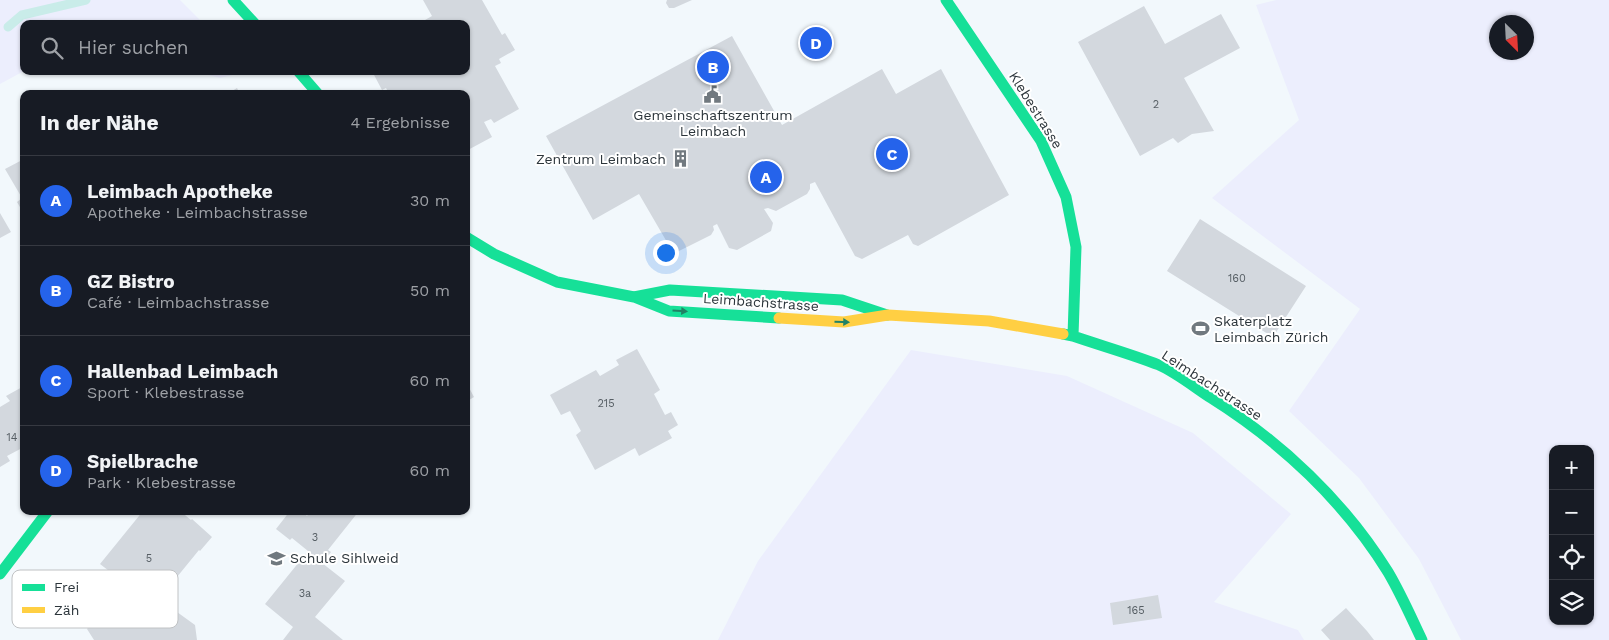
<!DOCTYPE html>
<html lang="de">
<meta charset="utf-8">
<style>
:root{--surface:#171b24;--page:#20242c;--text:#f1f3f6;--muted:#9ea1a6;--line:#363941;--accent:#2563eb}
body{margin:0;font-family:"Work Sans",sans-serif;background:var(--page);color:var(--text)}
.controls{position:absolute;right:15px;bottom:15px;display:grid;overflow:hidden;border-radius:10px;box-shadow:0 1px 4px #0004}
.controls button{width:45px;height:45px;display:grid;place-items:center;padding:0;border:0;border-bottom:1px solid var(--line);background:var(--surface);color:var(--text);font:25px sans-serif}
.compass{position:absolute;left:1489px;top:15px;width:45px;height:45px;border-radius:50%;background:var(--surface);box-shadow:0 1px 4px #0004;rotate:156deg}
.you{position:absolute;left:665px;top:252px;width:18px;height:18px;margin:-12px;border:4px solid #fff;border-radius:50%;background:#1a73e8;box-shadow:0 0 0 8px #1a73e833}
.badge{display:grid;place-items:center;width:32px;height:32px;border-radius:50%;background:var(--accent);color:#fff;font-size:16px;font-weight:700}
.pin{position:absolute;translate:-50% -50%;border:2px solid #fff;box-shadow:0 1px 5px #0006}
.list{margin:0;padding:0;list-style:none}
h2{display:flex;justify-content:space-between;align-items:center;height:65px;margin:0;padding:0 20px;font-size:21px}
h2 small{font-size:16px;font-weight:400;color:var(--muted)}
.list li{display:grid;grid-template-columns:32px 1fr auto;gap:15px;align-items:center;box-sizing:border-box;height:90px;padding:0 20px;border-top:1px solid var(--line)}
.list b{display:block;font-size:19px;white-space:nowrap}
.list p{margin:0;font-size:16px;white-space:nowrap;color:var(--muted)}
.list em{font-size:16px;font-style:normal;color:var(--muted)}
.icon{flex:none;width:28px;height:28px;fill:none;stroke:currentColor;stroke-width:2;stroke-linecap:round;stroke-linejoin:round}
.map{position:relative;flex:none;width:1609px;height:640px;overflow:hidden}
.search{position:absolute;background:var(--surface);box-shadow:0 1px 4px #0004;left:20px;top:20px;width:450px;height:55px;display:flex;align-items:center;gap:12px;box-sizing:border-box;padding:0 18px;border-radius:10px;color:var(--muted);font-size:19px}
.panel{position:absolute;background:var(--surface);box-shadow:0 1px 4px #0004;left:20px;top:90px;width:450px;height:425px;border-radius:10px}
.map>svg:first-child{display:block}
.green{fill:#eceefd;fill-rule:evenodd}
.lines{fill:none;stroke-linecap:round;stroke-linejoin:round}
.stream{stroke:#c9ece9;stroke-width:9}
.building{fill:#d3d8de}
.fast{stroke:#16e098;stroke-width:11}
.slow{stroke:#ffcf43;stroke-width:11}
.oneway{fill:#228265}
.labels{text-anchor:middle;stroke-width:4;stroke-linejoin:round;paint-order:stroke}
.number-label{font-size:11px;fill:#565e64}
.street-label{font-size:14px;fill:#2c353b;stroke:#fff}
.poi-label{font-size:14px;fill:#2c353b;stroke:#fff;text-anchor:start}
.key{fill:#fff;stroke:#c0c2c4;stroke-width:1}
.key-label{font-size:14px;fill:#2c353b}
</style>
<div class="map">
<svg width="1609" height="640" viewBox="0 0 1609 640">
<rect width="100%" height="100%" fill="#f2f8fc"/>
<!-- green -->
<path class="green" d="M 0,0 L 180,0 L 204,24 L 24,24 L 24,71 L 0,84 Z
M 1276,0 L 1609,0 L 1609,640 L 1461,640 L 1419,559 L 1359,478 L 1289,411 L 1360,309 L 1212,198 L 1299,120 L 1256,5 ZM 1526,22 L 1526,52 L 1496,52 L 1496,22 ZM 1553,449 L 1590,449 L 1590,621 L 1553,621 Z
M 192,71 L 249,71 L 220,78 Z
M 911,350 L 1067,376 L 1193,433 L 1291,514 L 1214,602 L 1298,630 L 1304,640 L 718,640 L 758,561 Z"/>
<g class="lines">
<!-- stream -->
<path class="stream" d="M 8,27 L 22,15 L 86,0"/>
</g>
<!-- building -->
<path class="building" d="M 423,0 L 482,0 L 502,35 L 505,33 L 515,50 L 499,59 L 501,63 L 495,66 L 519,109 L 494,123 L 491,119 L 484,122 L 492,137 L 466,151 L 466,94 L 389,94 L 386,88 L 382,90 L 373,73 L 377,71 L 466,71 L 466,24 L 418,24 L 432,16 Z
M 667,0 L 692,0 L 674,8 L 669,8 L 666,3 Z
M 1144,6 L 1165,44 L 1221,14 L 1240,48 L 1184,78 L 1214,131 L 1192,134 L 1178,143 L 1173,138 L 1140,156 L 1078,42 Z
M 732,36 L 782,125 L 882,69 L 896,94 L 941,69 L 1009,195 L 918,246 L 913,244 L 908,235 L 862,259 L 855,256 L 815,182 L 810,184 L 810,189 L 807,194 L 776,211 L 768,208 L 764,209 L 773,223 L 771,231 L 737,250 L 729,248 L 717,224 L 713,226 L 714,230 L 711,235 L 675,253 L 671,249 L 639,194 L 593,220 L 546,136 Z
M 237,88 L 240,94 L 227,94 Z
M 24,159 L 24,214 L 17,202 L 22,198 L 5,169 Z
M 0,213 L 11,232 L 0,238 Z
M 1200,219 L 1306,286 L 1273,337 L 1167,271 Z
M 637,349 L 660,390 L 654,394 L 665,415 L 671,412 L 678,425 L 668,431 L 672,438 L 639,456 L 635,448 L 595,470 L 576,435 L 581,431 L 570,411 L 561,415 L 550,395 L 596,370 L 600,376 L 619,365 L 616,360 Z
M 466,382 L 474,397 L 466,402 Z
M 24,386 L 24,447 L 7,456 L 10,461 L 0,467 L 0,407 L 10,401 L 6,396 Z
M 143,511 L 180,511 L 191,520 L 192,519 L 212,537 L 200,551 L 199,550 L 159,599 L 195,625 L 197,640 L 94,640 L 87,629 L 111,600 L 118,599 L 113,574 L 100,564 Z
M 290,511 L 302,511 L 307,516 L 311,511 L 359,511 L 328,550 L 331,552 L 322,563 L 345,581 L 315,617 L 343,640 L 283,640 L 293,627 L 265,604 L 308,551 L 292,538 L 290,540 L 276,529 Z
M 1158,595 L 1162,618 L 1113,625 L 1110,603 Z
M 1346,608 L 1367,631 L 1374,640 L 1330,640 L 1321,630 Z"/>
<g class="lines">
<!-- fast -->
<path class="fast" d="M 233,0 L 255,24
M 946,0 L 1041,141 L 1066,197 L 1076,247 L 1073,336
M 298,71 L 318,94
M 466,237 L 494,254 L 557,282 L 634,297 L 669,311 L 779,318
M 634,297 L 670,290 L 842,300 L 887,315
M 1063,334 L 1073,336 C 1102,346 1131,354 1159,365 C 1177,373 1194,387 1211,398 C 1281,442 1344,501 1388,572 C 1401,594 1411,617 1422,640
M 0,574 L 48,511"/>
<!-- slow -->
<path class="slow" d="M 779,318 L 844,322 L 888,315 L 989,321 L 1063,334"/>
</g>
<!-- one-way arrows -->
<defs><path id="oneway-solid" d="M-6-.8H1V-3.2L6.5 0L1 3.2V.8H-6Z" transform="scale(1.25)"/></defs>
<g class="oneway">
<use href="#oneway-solid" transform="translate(680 311) rotate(4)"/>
<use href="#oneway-solid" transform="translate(842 322) rotate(1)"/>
</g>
<!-- icons -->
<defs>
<symbol id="civic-bare" viewBox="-9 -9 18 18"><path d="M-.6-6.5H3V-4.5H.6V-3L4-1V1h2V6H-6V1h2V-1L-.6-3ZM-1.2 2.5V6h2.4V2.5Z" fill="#71797f" stroke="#fff" stroke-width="2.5" paint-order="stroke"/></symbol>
<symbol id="building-bare" viewBox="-9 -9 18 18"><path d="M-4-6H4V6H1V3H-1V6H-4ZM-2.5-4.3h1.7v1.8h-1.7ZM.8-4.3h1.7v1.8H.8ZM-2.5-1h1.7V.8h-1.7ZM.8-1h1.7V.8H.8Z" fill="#71797f" stroke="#fff" stroke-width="2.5" paint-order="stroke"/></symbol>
<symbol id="stadium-bare" viewBox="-9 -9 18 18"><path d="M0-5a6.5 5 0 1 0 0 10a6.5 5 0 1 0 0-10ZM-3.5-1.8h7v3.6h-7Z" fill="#71797f" stroke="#fff" stroke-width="2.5" paint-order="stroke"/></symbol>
<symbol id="school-bare" viewBox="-9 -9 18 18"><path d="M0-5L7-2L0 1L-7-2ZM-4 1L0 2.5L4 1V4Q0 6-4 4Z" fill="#71797f" stroke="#fff" stroke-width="2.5" paint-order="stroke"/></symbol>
</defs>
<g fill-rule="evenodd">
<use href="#civic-bare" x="700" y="82" width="25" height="25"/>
<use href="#building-bare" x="668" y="146" width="25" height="25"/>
<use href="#stadium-bare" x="1188" y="316" width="25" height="25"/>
<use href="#school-bare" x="264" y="546" width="25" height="25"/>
</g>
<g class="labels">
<!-- number labels -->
<g class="number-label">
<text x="1156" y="108">2</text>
<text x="1237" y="282">160</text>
<text x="606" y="407">215</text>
<text x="12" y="441">14</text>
<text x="315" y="541">3</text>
<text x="149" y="562">5</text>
<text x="305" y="597">3a</text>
<text x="1136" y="614">165</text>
</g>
<!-- street labels -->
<g class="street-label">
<text transform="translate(1036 110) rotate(58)" y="5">Klebestrasse</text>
<text transform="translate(761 302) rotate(4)" y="5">Leimbachstrasse</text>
<text transform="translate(1212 385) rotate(33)" y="5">Leimbachstrasse</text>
</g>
<!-- poi labels -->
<g class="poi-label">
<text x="713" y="120" text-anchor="middle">Gemeinschaftszentrum<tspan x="713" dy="16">Leimbach</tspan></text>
<text x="666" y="164" text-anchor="end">Zentrum Leimbach</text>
<text x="1214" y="326">Skaterplatz<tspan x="1214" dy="16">Leimbach Zürich</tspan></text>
<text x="290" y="563">Schule Sihlweid</text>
</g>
</g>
<!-- legend -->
<rect x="12" y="570" width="166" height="58" rx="8" class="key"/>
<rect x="22" y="584" width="23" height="7" fill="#16e098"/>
<rect x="22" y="607" width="23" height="6" fill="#ffcf43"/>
<g class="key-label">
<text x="54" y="592">Frei</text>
<text x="54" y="615">Zäh</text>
</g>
</svg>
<div class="controls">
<button>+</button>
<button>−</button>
<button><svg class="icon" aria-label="locate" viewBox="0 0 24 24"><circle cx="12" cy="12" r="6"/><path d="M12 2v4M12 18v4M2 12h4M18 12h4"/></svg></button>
<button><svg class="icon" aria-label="layers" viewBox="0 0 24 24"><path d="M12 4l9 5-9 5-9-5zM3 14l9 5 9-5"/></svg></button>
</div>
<svg class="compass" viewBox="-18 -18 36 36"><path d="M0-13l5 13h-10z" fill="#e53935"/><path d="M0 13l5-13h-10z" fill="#9ea1a6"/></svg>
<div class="you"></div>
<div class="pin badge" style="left:766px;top:177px">A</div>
<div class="pin badge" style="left:713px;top:67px">B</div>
<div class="pin badge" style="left:892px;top:154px">C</div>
<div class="pin badge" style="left:816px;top:43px">D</div>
<div class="search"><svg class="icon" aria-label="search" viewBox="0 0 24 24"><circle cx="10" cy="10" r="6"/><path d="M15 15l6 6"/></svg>Hier suchen</div>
<section class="panel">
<h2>In der Nähe<small>4 Ergebnisse</small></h2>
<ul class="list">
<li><span class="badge">A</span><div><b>Leimbach Apotheke</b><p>Apotheke · Leimbachstrasse</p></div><em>30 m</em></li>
<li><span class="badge">B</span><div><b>GZ Bistro</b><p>Café · Leimbachstrasse</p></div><em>50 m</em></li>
<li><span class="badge">C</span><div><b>Hallenbad Leimbach</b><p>Sport · Klebestrasse</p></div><em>60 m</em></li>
<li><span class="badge">D</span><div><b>Spielbrache</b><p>Park · Klebestrasse</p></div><em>60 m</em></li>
</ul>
</section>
</div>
